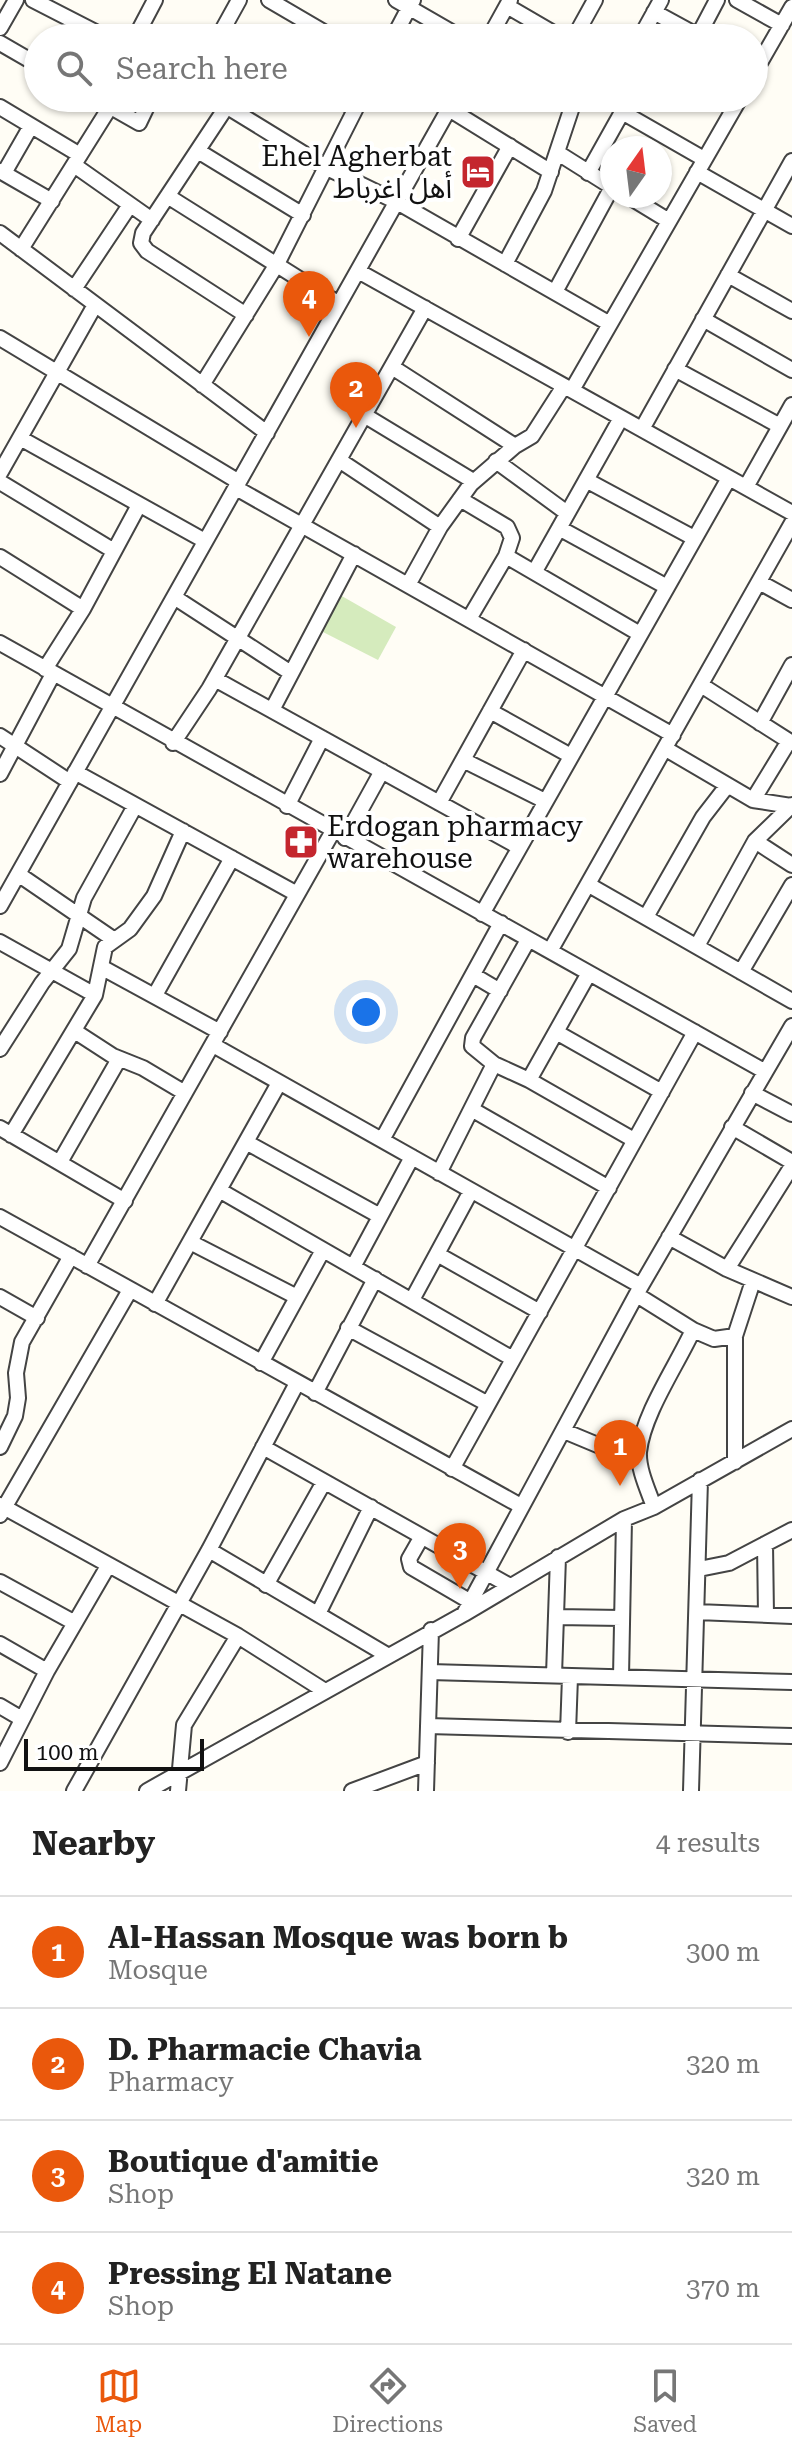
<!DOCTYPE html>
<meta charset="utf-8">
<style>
:root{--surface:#fff;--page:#f2f2f2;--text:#222;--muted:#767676;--line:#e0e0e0;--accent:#ea580c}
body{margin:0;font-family:"Roboto Serif","Noto Sans Arabic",serif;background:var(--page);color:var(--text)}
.compass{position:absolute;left:600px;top:136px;width:72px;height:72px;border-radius:50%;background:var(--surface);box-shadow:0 2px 6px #0004;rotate:14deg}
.scale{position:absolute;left:24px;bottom:20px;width:180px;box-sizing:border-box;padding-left:8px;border:4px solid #111;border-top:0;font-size:22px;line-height:28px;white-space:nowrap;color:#111;-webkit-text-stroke:6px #fff;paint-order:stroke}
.you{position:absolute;left:366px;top:1012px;width:28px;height:28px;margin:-20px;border:6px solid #fff;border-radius:50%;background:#1a73e8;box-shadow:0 0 0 12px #1a73e833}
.badge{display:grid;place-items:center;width:52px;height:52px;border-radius:50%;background:var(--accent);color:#fff;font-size:26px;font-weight:700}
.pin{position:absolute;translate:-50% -66px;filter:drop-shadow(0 2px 4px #0008)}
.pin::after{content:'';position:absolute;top:42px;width:28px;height:24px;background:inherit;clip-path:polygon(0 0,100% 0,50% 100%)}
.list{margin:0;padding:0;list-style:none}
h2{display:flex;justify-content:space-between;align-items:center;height:104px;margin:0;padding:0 32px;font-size:34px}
h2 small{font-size:26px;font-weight:400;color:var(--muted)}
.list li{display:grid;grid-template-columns:52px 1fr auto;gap:24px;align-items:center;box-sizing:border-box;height:112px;padding:0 32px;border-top:2px solid var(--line)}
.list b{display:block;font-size:30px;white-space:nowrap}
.list p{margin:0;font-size:26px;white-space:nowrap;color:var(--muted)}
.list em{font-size:26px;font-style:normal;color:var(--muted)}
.icon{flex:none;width:44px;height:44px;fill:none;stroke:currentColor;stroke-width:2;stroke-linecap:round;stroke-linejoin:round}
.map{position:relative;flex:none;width:792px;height:1791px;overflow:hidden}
.search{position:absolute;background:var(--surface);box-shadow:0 2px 6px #0004;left:24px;right:24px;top:24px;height:88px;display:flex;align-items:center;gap:20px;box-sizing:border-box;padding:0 28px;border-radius:44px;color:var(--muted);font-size:30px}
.sheet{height:552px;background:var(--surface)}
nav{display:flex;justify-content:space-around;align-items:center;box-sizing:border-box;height:112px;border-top:2px solid var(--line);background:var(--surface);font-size:22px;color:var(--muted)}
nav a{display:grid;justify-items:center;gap:4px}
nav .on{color:var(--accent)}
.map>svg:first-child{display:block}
.green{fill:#d5ebbd}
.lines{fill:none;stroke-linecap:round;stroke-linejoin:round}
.minor-casing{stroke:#444;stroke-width:18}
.minor{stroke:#fff;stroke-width:14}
.labels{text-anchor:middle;stroke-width:8;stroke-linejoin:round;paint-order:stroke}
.poi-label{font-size:28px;fill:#111;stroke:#fff;text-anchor:end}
</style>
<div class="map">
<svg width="792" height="1791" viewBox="0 0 792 1791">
<rect width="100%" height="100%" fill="#fffdf5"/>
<!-- green -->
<path class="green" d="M 340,595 L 396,627 L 378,660 L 323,632 Z"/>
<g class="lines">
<defs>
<path id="minor" d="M 33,0 L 107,38
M 269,0 L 334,38
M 396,0 L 462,38
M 737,0 L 782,25
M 507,6 L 562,38
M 654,12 L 698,36
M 0,28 L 16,0
M 223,30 L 237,38
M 135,38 L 155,0
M 218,38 L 239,0
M 393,38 L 413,0
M 489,38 L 510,0
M 574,38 L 595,0
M 640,38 L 661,0
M 697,38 L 717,0
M 0,43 L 38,65
M 754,73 L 792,7
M 95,98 L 139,123 L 151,98
M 213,98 L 327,168 L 397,202 L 610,324
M 337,98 L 355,109
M 227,106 L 143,233 L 141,243 L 147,251 L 246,315
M 0,107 L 80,155
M 449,109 L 551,172
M 622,112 L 704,159
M 198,151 L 303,215
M 558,153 L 612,187
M 74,165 L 152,220
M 0,171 L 52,201
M 697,172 L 792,226
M 4,173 L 31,126
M 588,173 L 630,98
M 628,196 L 669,221
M 169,197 L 339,304
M 0,233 L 267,433
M 458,239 L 510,146
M 21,249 L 110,107
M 505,264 L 544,191 L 575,98
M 358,271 L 792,513
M 728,275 L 792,311
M 74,289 L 130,205
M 555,292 L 612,187
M 703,319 L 792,370
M 0,338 L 239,482
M 392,367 L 515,446
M 675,369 L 780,426
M 202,385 L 277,264 L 361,98
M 572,390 L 740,98
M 364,415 L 473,481
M 642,429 L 792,161
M 20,438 L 205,541
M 339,460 L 440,527
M 496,461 L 567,513
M 0,473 L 95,305
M 586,480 L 694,538
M 0,482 L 114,551
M 746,487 L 792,405
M 236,488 L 673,735
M 460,499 L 507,527 L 512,538 L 506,556
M 559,528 L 667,587
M 0,557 L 83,609
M 535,571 L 621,418
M 759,582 L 792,600
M 408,585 L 440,527 L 471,484 L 515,446 L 532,436 L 564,386
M 174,597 L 291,673
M 469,619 L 506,556 L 640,634
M 0,643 L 764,1071
M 45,669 L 83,609 L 139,505
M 215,679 L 519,847
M 701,685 L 792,743
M 272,710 L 354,554
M 490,711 L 571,756
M 760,723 L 792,665
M 0,736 L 70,782
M 173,743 L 209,689 L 425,308
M 666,749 L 753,800 L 791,806
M 463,760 L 545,801
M 75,772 L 297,894
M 0,774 L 53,674
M 753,800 L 789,741
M 439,803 L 524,650
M 287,806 L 322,738
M 345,838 L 382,771
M 755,841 L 792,865
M 18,874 L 113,939
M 589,885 L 792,1001
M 0,906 L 455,98
M 482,914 L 729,478
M 646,917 L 703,817 L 727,786
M 528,940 L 473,1038 L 472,1046 L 494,1064 L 529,1080 L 634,1140
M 0,942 L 95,995
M 697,946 L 755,841 L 792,805
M 550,951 L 792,523
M 101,967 L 220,1032
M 741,972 L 792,885
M 473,975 L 500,991
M 155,995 L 232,858
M 76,1032 L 113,1056 L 143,1068 L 185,1093
M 556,1032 L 662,1092
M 213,1045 L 641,1286
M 0,1049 L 42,983 L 69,949 L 84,898 L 135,806
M 529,1080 L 589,973
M 752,1093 L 792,1114
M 473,1110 L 609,1188
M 732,1127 L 792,1162
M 0,1128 L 125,1201
M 11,1135 L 95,995 L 105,947 L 130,929 L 154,896 L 183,831
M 382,1140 L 501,923
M 246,1142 L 380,1216
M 60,1162 L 119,1059
M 439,1173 L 494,1064
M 219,1190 L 513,1359
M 0,1217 L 521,1506
M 669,1237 L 727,1269 L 792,1297
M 190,1242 L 297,1297
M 437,1254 L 540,1312
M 87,1266 L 333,831
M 353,1267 L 412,1157
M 727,1269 L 792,1166
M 637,1295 L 693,1330 C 677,1365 643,1414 639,1452 C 638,1469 648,1490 654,1507
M 0,1297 L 37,1318
M 412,1300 L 471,1191
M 155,1304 L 279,1083
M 348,1328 L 488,1404
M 693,1330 L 714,1339 L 735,1336 L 753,1281
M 261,1363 L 323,1250
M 315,1393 L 375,1279
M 564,1431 L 624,1456 L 639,1453
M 0,1447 L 15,1416 L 18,1398 L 16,1373 L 22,1342 L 71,1256
M 263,1447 L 510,1586
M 735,1462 L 735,1336
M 452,1469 L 695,1032
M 0,1505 L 238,1636 L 325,1691
M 0,1515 L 130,1290
M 421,1538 L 409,1559 L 411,1567 L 471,1602
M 765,1544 L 766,1615
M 209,1550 L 387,1655
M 699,1569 L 729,1563 L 792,1530
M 0,1582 L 75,1623
M 266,1585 L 324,1482
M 465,1612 L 641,1286 L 792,1026
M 697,1612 L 792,1616
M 318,1614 L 371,1507
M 556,1617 L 622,1618
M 0,1644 L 47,1671 L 108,1566
M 430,1672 L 792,1682
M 554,1675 L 558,1557
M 621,1677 L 624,1519
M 0,1706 L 22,1719
M 428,1726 L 792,1736
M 568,1732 L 570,1677
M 0,1763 L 47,1671
M 74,1791 L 209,1550 L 297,1383
M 147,1791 L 464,1614 L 624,1519 L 654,1507 L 792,1429
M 178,1791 L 184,1725 L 238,1636
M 352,1791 L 427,1763
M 426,1791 L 431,1630
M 691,1791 L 700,1480"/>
</defs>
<!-- minor casing -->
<use href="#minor" class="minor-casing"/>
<!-- minor -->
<use href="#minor" class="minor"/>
</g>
<!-- icons -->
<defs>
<symbol id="hotel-square" viewBox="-11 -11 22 22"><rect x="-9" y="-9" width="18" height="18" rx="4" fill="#c4262e" stroke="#fff"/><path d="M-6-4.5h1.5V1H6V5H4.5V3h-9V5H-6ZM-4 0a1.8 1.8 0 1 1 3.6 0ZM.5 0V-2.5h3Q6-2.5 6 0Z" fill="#fff"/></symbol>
<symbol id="pharmacy-square" viewBox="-11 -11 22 22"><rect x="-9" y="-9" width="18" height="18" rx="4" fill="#c4262e" stroke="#fff"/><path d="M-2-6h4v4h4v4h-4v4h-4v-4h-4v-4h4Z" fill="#fff"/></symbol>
</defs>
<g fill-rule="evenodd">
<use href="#hotel-square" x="458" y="152" width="40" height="40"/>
<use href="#pharmacy-square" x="281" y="822" width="40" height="40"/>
</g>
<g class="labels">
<!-- poi labels -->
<g class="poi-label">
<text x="452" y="166">Ehel Agherbat<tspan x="452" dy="32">أهل اغرباط</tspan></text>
<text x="327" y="836" text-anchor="start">Erdogan pharmacy<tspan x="327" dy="32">warehouse</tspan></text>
</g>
</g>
</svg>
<svg class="compass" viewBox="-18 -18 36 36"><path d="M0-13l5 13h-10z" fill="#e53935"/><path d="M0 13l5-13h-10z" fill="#767676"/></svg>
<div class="scale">100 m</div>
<div class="you"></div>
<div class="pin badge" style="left:620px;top:1486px">1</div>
<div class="pin badge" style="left:356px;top:428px">2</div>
<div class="pin badge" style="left:460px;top:1589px">3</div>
<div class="pin badge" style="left:309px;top:337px">4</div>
<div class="search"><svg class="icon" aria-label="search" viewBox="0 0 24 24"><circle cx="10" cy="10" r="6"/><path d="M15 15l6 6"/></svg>Search here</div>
</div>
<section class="sheet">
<h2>Nearby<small>4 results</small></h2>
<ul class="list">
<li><span class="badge">1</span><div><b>Al-Hassan Mosque was born b</b><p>Mosque</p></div><em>300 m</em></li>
<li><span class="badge">2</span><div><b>D. Pharmacie Chavia</b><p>Pharmacy</p></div><em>320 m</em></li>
<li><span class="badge">3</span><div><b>Boutique d'amitie</b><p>Shop</p></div><em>320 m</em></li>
<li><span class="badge">4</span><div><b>Pressing El Natane</b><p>Shop</p></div><em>370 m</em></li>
</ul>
</section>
<nav>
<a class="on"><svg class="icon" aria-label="map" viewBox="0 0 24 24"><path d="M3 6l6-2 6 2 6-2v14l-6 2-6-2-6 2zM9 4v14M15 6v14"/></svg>Map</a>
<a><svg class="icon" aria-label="directions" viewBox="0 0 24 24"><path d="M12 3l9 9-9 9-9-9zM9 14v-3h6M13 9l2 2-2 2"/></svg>Directions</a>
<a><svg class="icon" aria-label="saved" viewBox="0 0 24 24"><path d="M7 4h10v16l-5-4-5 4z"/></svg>Saved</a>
</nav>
